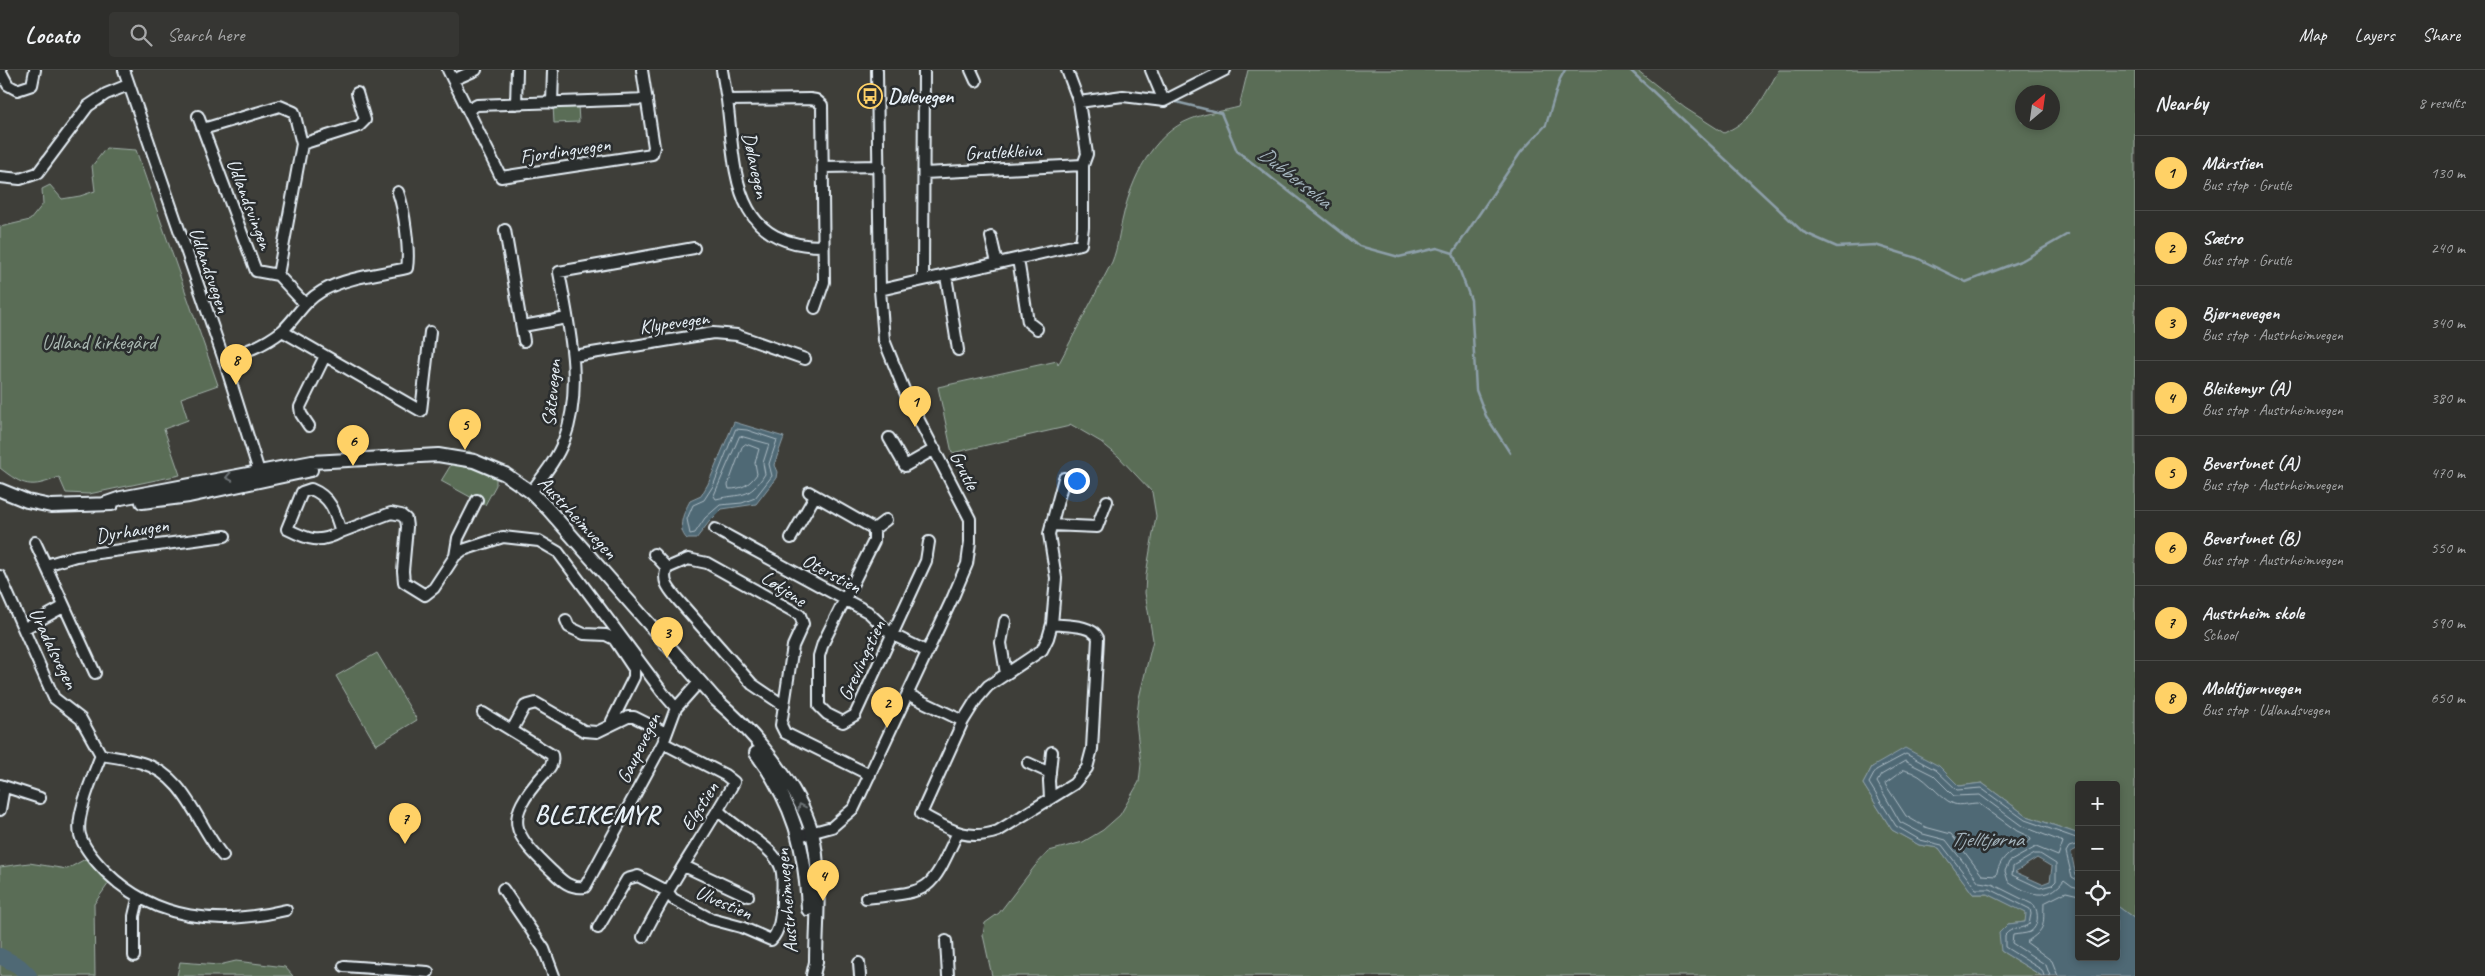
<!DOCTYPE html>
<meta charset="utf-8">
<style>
:root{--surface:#2e2e2b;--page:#363633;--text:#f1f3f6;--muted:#a7a8a9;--line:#494a47;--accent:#ffd166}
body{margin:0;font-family:Caveat,sans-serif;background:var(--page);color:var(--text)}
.controls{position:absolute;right:15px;bottom:15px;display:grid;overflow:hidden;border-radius:5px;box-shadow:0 2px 8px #0003}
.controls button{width:45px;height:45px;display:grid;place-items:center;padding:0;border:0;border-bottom:1px solid var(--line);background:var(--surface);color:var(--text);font:25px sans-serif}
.compass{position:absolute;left:2015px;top:15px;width:45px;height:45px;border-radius:50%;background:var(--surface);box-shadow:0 2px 8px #0003;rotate:29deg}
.you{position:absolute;left:1076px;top:410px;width:18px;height:18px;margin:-12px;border:4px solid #fff;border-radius:50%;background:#1a73e8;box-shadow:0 0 0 8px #1a73e833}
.badge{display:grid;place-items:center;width:32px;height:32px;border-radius:50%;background:var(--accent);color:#111;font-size:16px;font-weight:700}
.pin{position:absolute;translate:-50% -41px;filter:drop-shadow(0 1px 2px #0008)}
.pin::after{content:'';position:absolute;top:26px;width:18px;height:15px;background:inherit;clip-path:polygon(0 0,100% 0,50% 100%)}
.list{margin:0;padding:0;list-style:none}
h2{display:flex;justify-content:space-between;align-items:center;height:65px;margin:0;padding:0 20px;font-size:21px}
h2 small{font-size:16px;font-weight:400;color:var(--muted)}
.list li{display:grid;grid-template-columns:32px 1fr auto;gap:15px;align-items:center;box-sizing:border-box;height:75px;padding:0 20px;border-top:1px solid var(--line)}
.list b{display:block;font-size:19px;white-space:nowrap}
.list p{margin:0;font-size:16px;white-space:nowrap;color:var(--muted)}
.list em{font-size:16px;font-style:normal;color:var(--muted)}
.icon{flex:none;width:28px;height:28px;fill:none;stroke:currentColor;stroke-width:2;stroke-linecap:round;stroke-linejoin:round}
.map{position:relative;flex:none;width:2135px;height:906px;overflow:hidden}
header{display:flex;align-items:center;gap:30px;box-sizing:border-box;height:70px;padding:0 25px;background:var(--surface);border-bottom:1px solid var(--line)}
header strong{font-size:24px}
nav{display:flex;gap:28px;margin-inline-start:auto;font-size:18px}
.search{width:350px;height:45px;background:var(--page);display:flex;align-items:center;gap:12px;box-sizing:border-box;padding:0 18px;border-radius:5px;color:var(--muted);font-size:19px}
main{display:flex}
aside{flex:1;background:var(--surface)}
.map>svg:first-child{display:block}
.green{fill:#5a6d57;stroke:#a1afa8;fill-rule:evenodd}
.water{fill:#506975;stroke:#8d9fa9;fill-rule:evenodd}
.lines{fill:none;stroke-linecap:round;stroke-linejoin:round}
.shore{stroke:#abbbc4;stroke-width:1}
.stream{stroke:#8d9fa9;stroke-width:2.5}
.river{stroke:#506975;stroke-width:16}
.minor-casing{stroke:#e8f1f8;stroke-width:14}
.major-casing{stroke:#e8f1f8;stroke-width:16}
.minor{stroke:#2a2d2e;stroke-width:10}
.major{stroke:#2a2d2e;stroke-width:12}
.oneway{stroke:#6c7275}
.labels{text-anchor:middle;stroke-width:5;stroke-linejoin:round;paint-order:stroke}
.poi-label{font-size:20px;font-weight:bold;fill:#e8f1f8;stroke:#2a2d2e;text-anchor:start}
.street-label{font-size:20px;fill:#e8f1f8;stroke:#2a2d2e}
.park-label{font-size:20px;fill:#a8b6b0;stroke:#2a2d2e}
.water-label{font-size:21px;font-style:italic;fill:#a4b4bd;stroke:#2a2d2e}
.district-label{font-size:25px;font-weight:bold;letter-spacing:1px;fill:#e8f1f8;stroke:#2a2d2e}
</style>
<header>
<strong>Locato</strong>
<div class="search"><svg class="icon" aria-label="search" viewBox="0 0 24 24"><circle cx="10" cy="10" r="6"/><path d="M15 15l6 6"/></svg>Search here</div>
<nav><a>Map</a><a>Layers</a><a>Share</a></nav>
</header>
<main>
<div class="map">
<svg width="2135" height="906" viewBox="0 0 2135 906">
<rect width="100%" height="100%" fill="#3e3e39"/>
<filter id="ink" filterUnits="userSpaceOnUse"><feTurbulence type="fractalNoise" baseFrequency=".02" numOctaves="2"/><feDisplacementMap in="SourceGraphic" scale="10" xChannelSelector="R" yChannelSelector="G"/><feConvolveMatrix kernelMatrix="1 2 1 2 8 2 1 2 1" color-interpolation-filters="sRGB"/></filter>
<g filter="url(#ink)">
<!-- green -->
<path class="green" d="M 1248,0 L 1637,0 L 1685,38 L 1724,63 C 1756,48 1762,29 1779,0 L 2135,0 L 2135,849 L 2116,835 L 2116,715 L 2079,715 L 2079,764 L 2027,746 L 1982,713 L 1959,716 L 1939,696 L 1872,697 L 1863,714 L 1892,760 L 1919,775 L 1939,778 L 1973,824 L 1988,824 L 2027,843 L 2025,852 L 2008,854 L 2001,881 L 2042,906 L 992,906 L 983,865 L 985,853 L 999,843 L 1035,796 L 1049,781 L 1083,772 L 1103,760 L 1120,745 L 1139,712 L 1141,694 L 1136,652 L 1139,628 L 1153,570 L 1145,523 L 1146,504 L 1156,446 L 1152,422 L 1118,386 L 1101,372 L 1070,354 L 1070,356 L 952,383 L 938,317 L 1057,291 L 1058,295 L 1112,192 C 1118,177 1119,162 1123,147 C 1131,110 1152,64 1191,49 C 1206,43 1224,41 1239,37 ZM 2022,22 L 2052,22 L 2052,52 L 2022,52 Z
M 553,35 L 578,35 L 579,52 L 554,53 Z
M 106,78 L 136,80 L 218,315 L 181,328 L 188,350 L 164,359 L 180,405 L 89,424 L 66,423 L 59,407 C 31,419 23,416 0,398 L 0,157 L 30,150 L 43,134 L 42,119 L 50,115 L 62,129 L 80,126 L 95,121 L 92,96 Z
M 469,381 L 496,400 L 496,415 L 485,435 L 441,411 L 457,385 Z
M 377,583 L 417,650 L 376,675 L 336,606 Z
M 89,787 L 111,810 L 94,834 L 95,906 L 0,906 L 0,797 L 29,793 L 67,799 Z
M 236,891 L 285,897 L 293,906 L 177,906 L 180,892 L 219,895 Z"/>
<!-- water -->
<path class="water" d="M 734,352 L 784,367 L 774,395 L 777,402 L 776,408 L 756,434 L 722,439 L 709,452 L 696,469 L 687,469 C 676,458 684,442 690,431 L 701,426 L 708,414 Z
M 1905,678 L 1939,696 L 1959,716 L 1982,713 L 2027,746 L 2079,764 L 2079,778 L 2071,782 L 2076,806 L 2079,808 L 2079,887 L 2116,887 L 2116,835 L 2135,849 L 2135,906 L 2042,906 L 2001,881 L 1999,863 L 2008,854 L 2025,852 L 2026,843 L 1988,824 L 1973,824 L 1939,778 L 1919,775 L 1892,760 L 1863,714 L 1872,697 ZM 2037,788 L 2052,797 L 2050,811 L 2042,814 L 2015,802 Z"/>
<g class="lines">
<!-- shore -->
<path class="shore" d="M 736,359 L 747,360 L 777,370 L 769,394 L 772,406 L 755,428 L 742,433 L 720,435 L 705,448 L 695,463 L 690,464 L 687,449 L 693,435 L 704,430 L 713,416 Z
M 740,366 L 769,374 L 763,393 L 765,404 C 749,430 741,423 716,429 L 714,426 Z
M 746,374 L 759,379 L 755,393 L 757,404 C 749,415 742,419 729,419 L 728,415 L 742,377 Z
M 1904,700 C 1927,704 1937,728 1954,734 C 1961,736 1970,733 1978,733 L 2017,761 L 2030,767 L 2031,770 C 2012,781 2001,784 1996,806 L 1982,805 L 1951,764 L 1925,757 L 1906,746 L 1885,714 Z
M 2079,774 L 2069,777 L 2066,782 L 2072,807 L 2079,811
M 2035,784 L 2040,784 L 2056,794 L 2056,811 L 2052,815 L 2040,818 L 2012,805 L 2013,797 Z
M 2044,906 L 2042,900 L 2005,877 L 2005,865 C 2012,856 2021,861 2029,854 L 2031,844 L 2030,839 L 1990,819 L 1976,819 L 1942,775 L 1920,770 L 1896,756 L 1869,713 L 1876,700 L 1906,684 L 1936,700 L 1957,720 L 1981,718 L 2025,750 L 2079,769
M 2050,906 L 2046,895 L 2012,873 L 2013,865 C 2018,864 2025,864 2030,862 C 2039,857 2039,842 2034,835 L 1992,814 L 1979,812 L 1946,770 L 1923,764 L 1900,752 L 1877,712 L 1881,705 L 1905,691 L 1933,705 L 1954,726 L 1980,725 L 2022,756 L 2063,772 L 2058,786 L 2036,777 L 2009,792 L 2005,801 L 2008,811 C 2029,825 2048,832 2064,810 L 2072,816 L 2079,818
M 2058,906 L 2052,891 L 2026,872 C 2047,859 2043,855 2044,833 L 2066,822 L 2079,825"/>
<!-- stream -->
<path class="stream" d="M 1630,0 L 1803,162 L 1837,177 L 1875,175 L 1917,188 L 1966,212 L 2023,190 L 2068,164
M 1172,31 L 1221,43 L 1237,81 L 1359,176 L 1399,187 L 1437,178 L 1453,183
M 1453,183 L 1521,82 L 1546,55 L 1560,9 L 1565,0
M 1453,183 L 1471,230 L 1476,320 L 1486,346 L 1510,383"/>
<!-- river -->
<path class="river" d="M 0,886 L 19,896 L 29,906"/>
<defs>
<path id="minor" d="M 0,0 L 8,15 L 17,20 L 32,15 L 35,0
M 124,0 L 223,287 L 261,408
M 448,0 L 501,107 L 652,84 L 654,77 L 642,0
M 722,0 L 727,30
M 971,0 L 976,11
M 1067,0 L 1079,32 L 1123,26 L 1164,31
M 1151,0 L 1164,31 L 1225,0
M 453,10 L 476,0
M 552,33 L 553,1
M 516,34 L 517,0
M 468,40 L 477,35 L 647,29
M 198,46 L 256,201 L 278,205 L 304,233
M 203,59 L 280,36 L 294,42 L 302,74 L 278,205
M 302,74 L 359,56 L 365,50 L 357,23
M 824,97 L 879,96
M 924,103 L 1083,95
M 0,107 L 20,109 L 38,103 L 88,36 L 106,24 L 128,15
M 505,160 L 524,271
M 991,167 L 997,193
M 1018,189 L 1028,252 L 1037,259
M 946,206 L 958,280
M 923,210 L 924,0
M 880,220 L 1081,174 L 1083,157 L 1083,95 L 1087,84 L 1079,32
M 815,238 L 824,212 L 822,35 L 816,30 L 810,29 L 727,30 C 736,99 730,176 823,176
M 523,256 L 567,248
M 282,261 L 421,341 L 430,262
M 574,286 L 713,263 L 737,265 L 805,289
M 223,287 C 243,284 266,274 282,261 C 297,247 303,232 322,221 C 346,207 381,204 407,198 C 410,181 404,138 398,122
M 309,356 L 301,344 L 300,337 L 325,286
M 889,368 L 905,396 L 935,379
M 311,419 C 331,427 335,442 341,462 C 319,474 309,470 287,459 L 302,422 Z
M 531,422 C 543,406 557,389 564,370 C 584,317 569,256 559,202 L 694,178
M 809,422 L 874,459 L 874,471 L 823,573 L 819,586 L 819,636 L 827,644 L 843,652 L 855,645 L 926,491 L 929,472
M 1051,455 L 1097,457 L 1107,431
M 715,459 L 868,542 L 891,564 L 928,582
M 874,459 L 886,450
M 341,462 L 391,443 L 401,445 L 406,449 L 407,457 L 403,501 L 404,512 L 425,525 L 434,518 L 455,486 L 463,480 L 503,467 L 539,471 L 558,482 L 663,623 L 676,638
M 791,468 L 815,426
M 35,472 L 95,603
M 654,484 L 667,498
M 455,486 L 458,468 L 477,430
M 46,495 L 76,486 L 225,466
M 0,506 L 54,628 L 81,649 L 101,685
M 566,550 L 569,557 L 584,564 L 606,565 L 614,569 L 634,599 L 634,607 L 612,651 L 613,654
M 1005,551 L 1001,573 L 1006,604
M 1052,554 C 1065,556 1092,554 1098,568 L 1092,679 L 1087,698 L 1074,714 L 998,761 C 966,772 949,759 921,744 L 963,651 L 976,630 L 988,616 L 1042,580 L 1048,568 L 1052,554 L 1056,508 L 1049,464 L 1064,408
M 25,558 L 63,537
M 909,625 L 963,651
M 783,635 L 752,614 L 678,530 C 670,520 661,512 667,498 L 688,489 L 707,493 L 800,545 L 803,554 L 793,576 L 781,655 L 785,663 L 870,705
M 483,643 L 552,685 C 554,694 549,699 543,705 C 503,750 512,763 552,801 C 562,811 570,819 585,817 L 663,673 L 676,638 L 700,611
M 512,660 L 525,636 L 536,633 L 584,661 L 597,662 L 628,647 L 634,647 L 666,663
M 101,685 C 94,704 75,746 80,765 C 84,779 96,792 106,802 C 156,851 219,856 286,840
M 101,685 C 114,687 129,689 142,693 C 186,706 197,755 223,786
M 1028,693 L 1050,703
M 0,715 L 40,728
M 1050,728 L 1049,711 L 1052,682
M 0,740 L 4,717
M 799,766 L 832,757 L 854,738 L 953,527 L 967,494 L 970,472 L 970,449 L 907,327 L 884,270 L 880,220 L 877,0
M 684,796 L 748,826
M 503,819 L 544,879 L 554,906
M 866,828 C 932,821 929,824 957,764
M 598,858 L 627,809 L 638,806 L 667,821 L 673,829 L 711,849 L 741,857 L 771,870 C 780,861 781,846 782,833 C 782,823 784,808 781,798 C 774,776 735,759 718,740
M 643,867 C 669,813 705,765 734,712 L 725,705 L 663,673
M 946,871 L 948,906
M 134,886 L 134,846 L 138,829
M 859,893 L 860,906
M 344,896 L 428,902"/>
<path id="major" d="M 0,420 L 27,431 L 51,436 L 112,434
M 142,432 L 189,426 L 311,400
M 104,434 L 121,428 L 312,392 L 438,385 L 474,391 L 505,404 L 531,422 L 548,439 L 715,629 C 752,660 799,715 812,763 C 822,799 816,854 816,892 L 813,905
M 756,683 C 794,734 805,776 808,839"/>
</defs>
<!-- minor casing -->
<use href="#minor" class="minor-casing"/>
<!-- major casing -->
<use href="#major" class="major-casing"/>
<!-- minor -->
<use href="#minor" class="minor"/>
<!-- major -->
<use href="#major" class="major"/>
</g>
<!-- one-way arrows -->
<defs><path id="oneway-chevron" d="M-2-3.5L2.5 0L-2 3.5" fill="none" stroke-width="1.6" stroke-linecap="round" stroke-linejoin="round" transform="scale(1.25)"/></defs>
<g class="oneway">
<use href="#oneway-chevron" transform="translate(229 407) rotate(169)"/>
<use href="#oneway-chevron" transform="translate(801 737) rotate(-115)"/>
</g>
</g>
<!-- icons -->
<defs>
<symbol id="bus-ring" viewBox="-11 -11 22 22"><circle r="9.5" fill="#2a2d2e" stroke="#ffd166" stroke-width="1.5"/><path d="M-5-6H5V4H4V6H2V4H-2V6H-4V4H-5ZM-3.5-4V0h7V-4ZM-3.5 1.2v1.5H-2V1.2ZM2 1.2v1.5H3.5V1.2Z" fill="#ffd166"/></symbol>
</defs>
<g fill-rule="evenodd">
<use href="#bus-ring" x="856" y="12" width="28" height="28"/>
</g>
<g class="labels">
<!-- poi labels -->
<g class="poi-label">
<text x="888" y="33">Dølevegen</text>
</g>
<!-- street labels -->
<g class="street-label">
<text transform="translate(565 80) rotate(-8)" y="7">Fjordingvegen</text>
<text transform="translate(1003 81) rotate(-3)" y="7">Grutlekleiva</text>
<text transform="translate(756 95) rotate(78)" y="7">Dølavegen</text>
<text transform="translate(250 134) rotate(69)" y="7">Udlandsvingen</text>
<text transform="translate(210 200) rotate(71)" y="7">Udlandsvegen</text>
<text transform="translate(674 252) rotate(-8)" y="7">Klypevegen</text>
<text transform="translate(551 323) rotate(-85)" y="7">Såtevegen</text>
<text transform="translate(965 400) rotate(63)" y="7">Grutle</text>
<text transform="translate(578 447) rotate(47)" y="7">Austrheimvegen</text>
<text transform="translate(132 460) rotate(-9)" y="7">Dyrhaugen</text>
<text transform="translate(832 503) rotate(28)" y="7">Oterstien</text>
<text transform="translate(784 518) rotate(33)" y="7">Løkjene</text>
<text transform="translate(54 578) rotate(64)" y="7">Uradalsvegen</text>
<text transform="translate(861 590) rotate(-65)" y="7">Grevlingstien</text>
<text transform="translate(638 678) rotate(-64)" y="7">Gaupevegen</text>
<text transform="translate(699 736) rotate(-58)" y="7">Elgstien</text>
<text transform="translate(786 831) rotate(-95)" y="7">Austrheimvegen</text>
<text transform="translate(724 832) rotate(23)" y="7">Ulvestien</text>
</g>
<!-- park labels -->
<g class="park-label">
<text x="99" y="279">Udland kirkegård</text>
</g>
<!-- water labels -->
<g class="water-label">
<text transform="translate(1295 107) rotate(38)" y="7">Dubberselva</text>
<text x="1987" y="776">Tjelltjørna</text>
</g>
<!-- district labels -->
<g class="district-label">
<text x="597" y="753">BLEIKEMYR</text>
</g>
</g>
</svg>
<div class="controls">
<button>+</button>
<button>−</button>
<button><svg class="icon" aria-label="locate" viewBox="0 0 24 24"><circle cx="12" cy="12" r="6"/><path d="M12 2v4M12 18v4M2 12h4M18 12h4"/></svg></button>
<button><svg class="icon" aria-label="layers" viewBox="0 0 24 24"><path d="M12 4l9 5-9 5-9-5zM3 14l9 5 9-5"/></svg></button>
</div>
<svg class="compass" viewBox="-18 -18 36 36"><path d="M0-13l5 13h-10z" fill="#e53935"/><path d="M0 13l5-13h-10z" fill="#a7a8a9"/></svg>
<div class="you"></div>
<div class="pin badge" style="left:915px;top:357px">1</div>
<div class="pin badge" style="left:887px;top:658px">2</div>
<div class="pin badge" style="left:667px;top:588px">3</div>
<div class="pin badge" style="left:823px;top:831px">4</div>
<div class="pin badge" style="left:465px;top:380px">5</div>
<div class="pin badge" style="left:353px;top:396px">6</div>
<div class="pin badge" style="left:405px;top:774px">7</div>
<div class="pin badge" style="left:236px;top:315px">8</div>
</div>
<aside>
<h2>Nearby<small>8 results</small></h2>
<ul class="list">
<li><span class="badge">1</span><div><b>Mårstien</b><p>Bus stop · Grutle</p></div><em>130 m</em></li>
<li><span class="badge">2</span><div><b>Sætro</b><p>Bus stop · Grutle</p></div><em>240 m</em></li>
<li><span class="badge">3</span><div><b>Bjørnevegen</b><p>Bus stop · Austrheimvegen</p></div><em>340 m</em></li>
<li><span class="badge">4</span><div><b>Bleikemyr (A)</b><p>Bus stop · Austrheimvegen</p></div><em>380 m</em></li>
<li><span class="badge">5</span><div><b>Bevertunet (A)</b><p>Bus stop · Austrheimvegen</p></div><em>470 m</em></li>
<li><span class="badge">6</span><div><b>Bevertunet (B)</b><p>Bus stop · Austrheimvegen</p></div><em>550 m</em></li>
<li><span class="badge">7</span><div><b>Austrheim skole</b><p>School</p></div><em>590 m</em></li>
<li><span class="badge">8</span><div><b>Moldtjørnvegen</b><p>Bus stop · Udlandsvegen</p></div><em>650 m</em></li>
</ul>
</aside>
</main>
